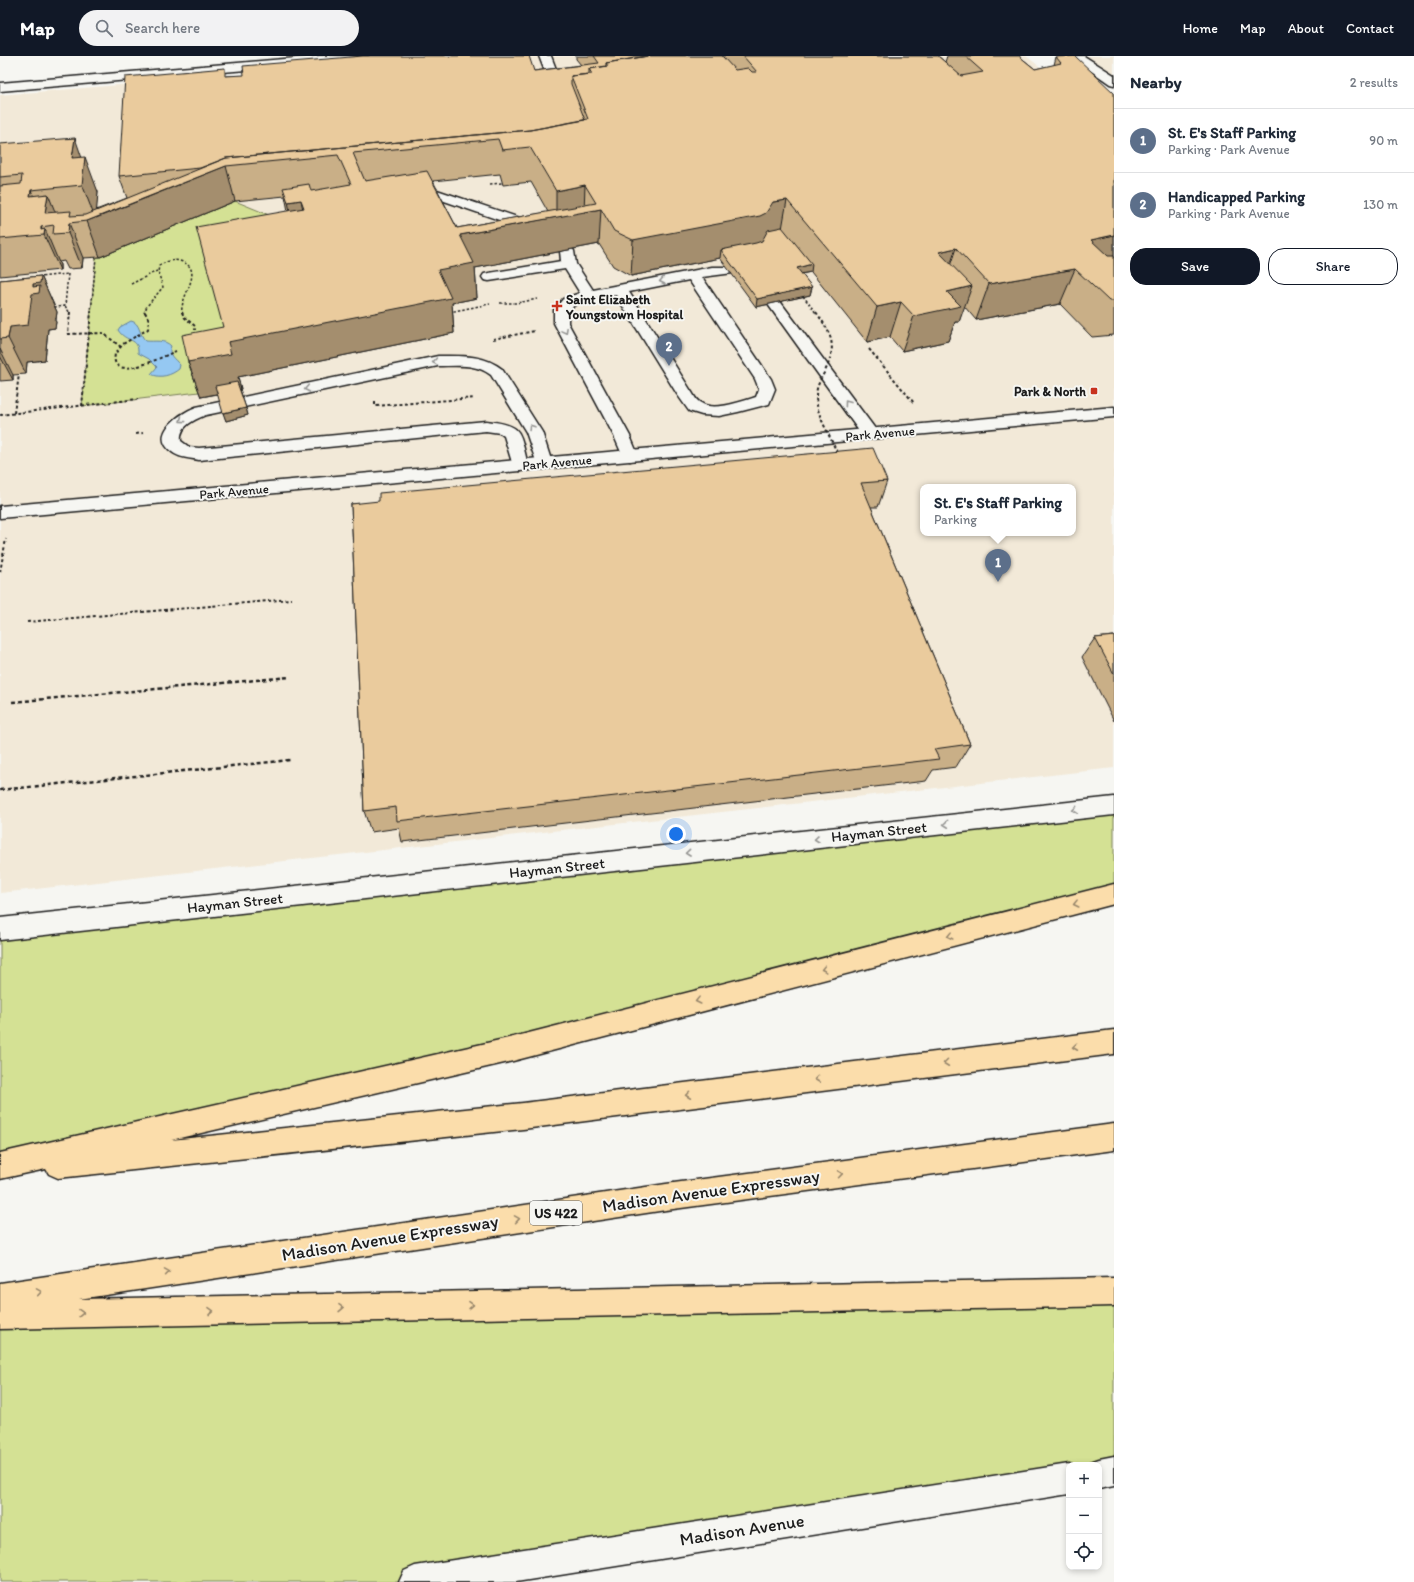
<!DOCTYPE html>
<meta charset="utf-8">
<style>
:root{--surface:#fff;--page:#f2f2f3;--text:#1f2937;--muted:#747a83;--line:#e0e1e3;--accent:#111827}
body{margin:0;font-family:Itim,sans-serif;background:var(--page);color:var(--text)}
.controls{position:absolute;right:12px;bottom:12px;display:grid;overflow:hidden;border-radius:8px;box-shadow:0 2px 6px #0003}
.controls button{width:36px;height:36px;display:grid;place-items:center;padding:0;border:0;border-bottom:1px solid var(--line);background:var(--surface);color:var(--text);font:20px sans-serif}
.you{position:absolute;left:676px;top:778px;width:14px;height:14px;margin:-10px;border:3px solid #fff;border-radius:50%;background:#1a73e8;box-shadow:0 0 0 6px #1a73e833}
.badge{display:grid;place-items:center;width:26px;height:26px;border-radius:50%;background:var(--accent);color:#fff;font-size:13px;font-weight:700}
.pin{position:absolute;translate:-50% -33px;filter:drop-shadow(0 1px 2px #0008)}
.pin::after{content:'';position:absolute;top:21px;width:14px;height:12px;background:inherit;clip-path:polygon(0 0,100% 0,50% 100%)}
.popup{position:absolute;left:920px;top:428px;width:156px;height:52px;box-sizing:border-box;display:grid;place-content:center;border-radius:8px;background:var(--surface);filter:drop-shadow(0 1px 3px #0005);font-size:13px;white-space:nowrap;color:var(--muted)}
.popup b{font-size:15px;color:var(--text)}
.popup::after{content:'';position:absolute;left:50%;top:100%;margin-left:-8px;border:8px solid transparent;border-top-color:var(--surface)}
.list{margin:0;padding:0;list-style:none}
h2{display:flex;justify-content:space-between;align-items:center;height:52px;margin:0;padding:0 16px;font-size:17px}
h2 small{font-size:13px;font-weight:400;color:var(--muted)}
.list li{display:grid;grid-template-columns:26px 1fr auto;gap:12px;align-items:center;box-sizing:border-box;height:64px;padding:0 16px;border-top:1px solid var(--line)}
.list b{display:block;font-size:15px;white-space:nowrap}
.list p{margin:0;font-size:13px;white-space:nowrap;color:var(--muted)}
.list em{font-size:13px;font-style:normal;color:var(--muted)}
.actions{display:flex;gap:8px;padding:12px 16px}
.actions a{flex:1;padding:9px 0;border:1px solid var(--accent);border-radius:16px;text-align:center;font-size:14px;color:var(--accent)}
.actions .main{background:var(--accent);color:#fff}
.icon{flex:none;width:22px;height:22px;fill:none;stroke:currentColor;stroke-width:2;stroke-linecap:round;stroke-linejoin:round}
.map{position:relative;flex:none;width:1114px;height:1526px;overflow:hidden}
header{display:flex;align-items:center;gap:24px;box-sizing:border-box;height:56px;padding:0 20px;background:var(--accent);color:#fff}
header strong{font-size:19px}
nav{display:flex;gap:22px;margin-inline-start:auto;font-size:14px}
.search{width:280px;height:36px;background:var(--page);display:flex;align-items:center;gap:10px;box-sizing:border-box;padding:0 14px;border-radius:22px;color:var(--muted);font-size:15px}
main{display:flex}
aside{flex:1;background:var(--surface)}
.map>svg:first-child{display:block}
.built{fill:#f2e9d8;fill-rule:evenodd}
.green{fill:#d4e194;stroke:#787e58}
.water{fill:#95c8f2;stroke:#65839c}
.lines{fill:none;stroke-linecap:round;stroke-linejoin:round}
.service-casing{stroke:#1c1c1c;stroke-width:3}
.minor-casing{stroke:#1c1c1c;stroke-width:3}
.tertiary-casing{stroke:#1c1c1c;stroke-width:3}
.secondary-casing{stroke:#1c1c1c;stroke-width:3}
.motorway-casing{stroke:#1c1c1c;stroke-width:3}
.path-far2{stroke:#1c1c1c;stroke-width:1.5;stroke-dasharray:2.5 2;stroke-linecap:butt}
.path-far1{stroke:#1c1c1c;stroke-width:2;stroke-dasharray:3 2.5;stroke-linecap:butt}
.path{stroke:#1c1c1c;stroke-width:2.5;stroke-dasharray:4 3;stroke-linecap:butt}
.service{fill:#f6f6f2;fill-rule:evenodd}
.minor{fill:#f6f6f2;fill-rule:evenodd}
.tertiary{fill:#f6f6f2;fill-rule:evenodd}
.secondary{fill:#f6f6f2;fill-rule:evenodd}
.motorway{fill:#fbddab;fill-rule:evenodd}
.path-bridge-far1{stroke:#1c1c1c;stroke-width:1.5;stroke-dasharray:2.5 2;stroke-linecap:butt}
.path-bridge{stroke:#1c1c1c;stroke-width:2;stroke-dasharray:3 2.5;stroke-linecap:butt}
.wall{fill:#c9af87;stroke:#1c1c1c;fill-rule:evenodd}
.shaded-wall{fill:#a48e6e;stroke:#1c1c1c}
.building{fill:#eacb9d;stroke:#1c1c1c;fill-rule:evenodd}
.oneway{stroke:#949492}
.oneway2{stroke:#97866b}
.poi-dot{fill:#c8321e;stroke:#f6f6f2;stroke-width:1.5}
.labels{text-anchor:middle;stroke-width:4;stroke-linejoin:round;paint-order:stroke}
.far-poi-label{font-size:13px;font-weight:bold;fill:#1c1c1c;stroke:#f6f6f2;text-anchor:start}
.far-street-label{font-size:13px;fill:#1c1c1c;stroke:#f6f6f2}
.shield{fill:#f6f6f2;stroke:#5d5d5c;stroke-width:1}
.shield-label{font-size:14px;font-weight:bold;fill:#1c1c1c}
.street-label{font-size:15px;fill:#1c1c1c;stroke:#f6f6f2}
.near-street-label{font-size:18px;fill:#1c1c1c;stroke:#f6f6f2}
</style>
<header>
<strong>Map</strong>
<div class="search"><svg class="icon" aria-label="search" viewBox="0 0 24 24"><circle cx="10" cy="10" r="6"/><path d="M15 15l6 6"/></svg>Search here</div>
<nav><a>Home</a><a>Map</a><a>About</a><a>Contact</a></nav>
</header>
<main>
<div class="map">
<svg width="1114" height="1526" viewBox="0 0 1114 1526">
<rect width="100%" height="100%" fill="#f6f6f2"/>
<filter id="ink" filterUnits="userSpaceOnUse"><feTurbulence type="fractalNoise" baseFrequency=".025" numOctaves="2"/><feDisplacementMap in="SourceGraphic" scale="8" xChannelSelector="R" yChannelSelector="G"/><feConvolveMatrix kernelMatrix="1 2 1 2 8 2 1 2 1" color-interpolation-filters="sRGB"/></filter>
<g filter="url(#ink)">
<!-- built -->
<path class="built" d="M 470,0 L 1026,0 L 1114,68 L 1114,712 L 0,837 L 0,39 ZM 923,431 L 1073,431 L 1073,477 L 923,477 Z
M 1076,0 L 1114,0 L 1114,25 Z"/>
<!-- green -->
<path class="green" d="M 235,145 L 291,168 L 234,307 L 199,336 L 82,350 L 96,201 L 100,201 Z
M 1114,750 L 1114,838 L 0,1110 L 0,873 Z
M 1114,1236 L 1114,1415 L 1099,1409 L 1069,1409 L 415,1526 L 0,1526 L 0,1259 Z"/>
<!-- water -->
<path class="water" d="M 131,265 C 141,267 138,278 146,285 C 154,286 165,283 171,290 C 167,299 175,303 180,309 L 179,313 C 172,319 160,323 151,318 L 157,311 L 149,303 L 138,297 C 139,281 126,287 118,274 L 120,271 Z"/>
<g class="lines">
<defs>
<path id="service" d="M 539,0 L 551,0 L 566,39 L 564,42 L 556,42 L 554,39 Z
M 428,131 L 541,169 L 543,172 L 541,175 L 536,176 L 531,175 L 427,139 L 407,139 L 405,136 L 407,133 Z
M 567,191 L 572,192 L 574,195 L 576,208 L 593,234 L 712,211 L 733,211 L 735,214 L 733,217 L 702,221 L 771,323 L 775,333 L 769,348 L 738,356 L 719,360 L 702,359 L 689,355 L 677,338 L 616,239 C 600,242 579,242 568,255 L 568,267 L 630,380 L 638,399 L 636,403 L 630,405 L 624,403 L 614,380 L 554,267 L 554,254 L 563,243 L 580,237 L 565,213 L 489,225 L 484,224 L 482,221 L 484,218 L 489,217 L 561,205 L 560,195 L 562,192 ZM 689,224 L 755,323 L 759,333 L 756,341 C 743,345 713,356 701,347 C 696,345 694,339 691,335 L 629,236 Z
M 774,243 L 779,244 L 876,374 L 878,378 L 876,382 L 870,383 L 864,382 L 767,247 L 769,244 Z
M 438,300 C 460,300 484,298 502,313 L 542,376 L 552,407 L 550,411 L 544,413 L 538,411 L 526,376 L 491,319 C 476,307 456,310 438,310 L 206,359 C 194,364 179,370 181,385 L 189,391 L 199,392 L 486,365 C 524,369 519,375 528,409 L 526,413 L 520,415 L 514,413 L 504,380 L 500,377 L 486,375 L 199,404 C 190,402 179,402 172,396 C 148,378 181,357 196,351 Z"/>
<path id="minor" d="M 319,0 L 368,0 L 366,3 L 362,4 L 0,35 L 0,27 Z
M 1114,741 L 1114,759 L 0,884 L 0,862 Z"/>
<path id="tertiary" d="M 1114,351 L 1114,361 L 0,462 L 0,450 Z
M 1114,1400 L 1114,1430 L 1099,1433 L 1099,1409 L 1087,1409 L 1088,1407 L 1099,1403 Z
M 1069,1408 L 1072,1409 L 1069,1409 L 1069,1438 L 516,1526 L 399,1526 L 404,1515 L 415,1510 Z"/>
<path id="secondary" d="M 1070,0 L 1084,0 L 1114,19 L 1114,29 L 1110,28 Z"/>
<path id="motorway" d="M 1114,828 L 1114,848 L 513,1005 L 171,1084 L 523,1047 L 1114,974 L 1114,998 L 523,1073 L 58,1122 L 49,1118 L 46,1113 L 0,1123 L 0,1097 L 513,981 Z
M 1114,1068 L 1114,1094 L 666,1154 L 79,1243 L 1114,1222 L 1114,1250 L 0,1273 L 0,1227 L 666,1128 Z"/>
</defs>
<!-- service casing -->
<use href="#service" class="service-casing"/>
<!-- minor casing -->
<use href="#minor" class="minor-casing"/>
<!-- tertiary casing -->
<use href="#tertiary" class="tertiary-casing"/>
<!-- secondary casing -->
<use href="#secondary" class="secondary-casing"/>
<!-- motorway casing -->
<use href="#motorway" class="motorway-casing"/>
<!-- path-far2 -->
<path class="path-far2" d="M 490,128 L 503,127
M 68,218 L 65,250 L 7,256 L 12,224 Z
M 131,228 L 157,215
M 500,247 L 517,247 L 537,243
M 65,250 L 70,257
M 449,256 L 490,248
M 91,257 L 96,201
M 144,257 L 147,250 L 163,231 L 158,216 L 159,210 C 165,206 172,203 180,205 C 207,213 179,240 182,257"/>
<!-- path-far1 -->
<path class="path-far1" d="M 7,256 L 11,256
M 70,256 L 68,278 L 103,277 L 121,291
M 145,256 L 149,264 L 148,273 L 123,288 L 115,298 C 109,329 166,299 176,295
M 182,256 L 184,261 L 195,270 L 195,274
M 449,256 L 451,256
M 493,283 L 535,275
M 869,293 L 914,347
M 375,346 L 375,350 L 475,342
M 82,350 L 91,256
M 14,357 L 19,318
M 0,359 L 138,343
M 136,378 L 143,377
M 0,516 L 6,483
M 27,566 L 291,543"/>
<!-- path -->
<path class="path" d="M 12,646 L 290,621
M 0,734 L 290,704"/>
<!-- service -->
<use href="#service" class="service"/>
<!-- minor -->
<use href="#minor" class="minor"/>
<!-- tertiary -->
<use href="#tertiary" class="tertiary"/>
<!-- secondary -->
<use href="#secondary" class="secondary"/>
<!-- motorway -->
<use href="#motorway" class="motorway"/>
<!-- path-bridge-far1 -->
<path class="path-bridge-far1" d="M 803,240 L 816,257"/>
<!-- path-bridge -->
<path class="path-bridge" d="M 816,256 C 832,278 838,291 824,317 C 820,324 816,332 816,340 C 816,359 830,379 837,397"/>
</g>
<!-- wall -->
<path class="wall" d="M 576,0 L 938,0 L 945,6 L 947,0 L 1019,0 L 1035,13 L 1054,9 L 1056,1 L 1114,37 L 1114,279 L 1092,281 L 1060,248 L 976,264 L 964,250 L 959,266 L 955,266 L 948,285 L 902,295 L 890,281 L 867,286 L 811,216 L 801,218 L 812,231 L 810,239 L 756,251 L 720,202 L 631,220 L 613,210 L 599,188 L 475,212 L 477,242 L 452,247 L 454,277 L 238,321 L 241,333 L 240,333 L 248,359 L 226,365 L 218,338 L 201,341 L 188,306 L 223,271 L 288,155 L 285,140 L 235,145 L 100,201 L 83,202 L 82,212 L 68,213 L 64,205 L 59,206 L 60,209 L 60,214 L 0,220 L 0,88 L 82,101 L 98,136 L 96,154 L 127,142 L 119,120 L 226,20 L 534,15 L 581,9 L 576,3 ZM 500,118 L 503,129 L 531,126 L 548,156 L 457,172 L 433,125 Z
M 41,220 L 57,256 L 56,263 L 54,263 L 56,266 L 55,272 L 48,273 L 45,304 L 27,306 L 26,318 L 13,319 L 13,324 L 0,325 L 0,224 Z
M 887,425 L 878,451 L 871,451 L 970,688 L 956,711 L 933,714 L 926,725 L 402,786 L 399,772 L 371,776 L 364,755 L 351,448 Z
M 1114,580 L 1114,665 L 1082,601 L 1095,582 Z"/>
<!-- shaded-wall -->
<path class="shaded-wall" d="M 75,82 L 84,108 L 85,101 L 98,136 L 96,162 L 226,110 L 235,145 L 100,201 L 87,165 L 95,162 L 72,102 Z
M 585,129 L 584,156 L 601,153 L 599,188 L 475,212 L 477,242 L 452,247 L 454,277 L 238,321 L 241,333 L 201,341 L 188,306 L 228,286 L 438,214 L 460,179 L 556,161 L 556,135 Z
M 31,134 L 46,170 L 30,140 Z
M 48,138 L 62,173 L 54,169 L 45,157 Z
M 301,144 L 308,179 L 296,181 L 288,146 Z
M 787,144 L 781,179 L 760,192 L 721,194 L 720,202 L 631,220 L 633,184 L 773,146 Z
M 69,167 L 83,202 L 82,212 L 68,177 Z
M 41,171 L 44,179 L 45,173 L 60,209 L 60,214 L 44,179 L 41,174 Z
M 1114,179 L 1114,210 L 1091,184 Z
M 956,192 L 944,228 L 939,196 Z
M 812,208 L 811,216 L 795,219 L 797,212 Z
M 1075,213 L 1060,248 L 976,264 L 989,228 Z
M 41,220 L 57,256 L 56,263 L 54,263 L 56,266 L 55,272 L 48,273 L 45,304 L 27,306 L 26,318 L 8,282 L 10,271 L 33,231 L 33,228 Z
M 972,230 L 959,266 L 955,266 L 948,285 L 902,295 L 914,260 L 947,236 Z
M 812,231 L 810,239 L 756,251 L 757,243 Z
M 901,246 L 890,281 L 867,286 L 877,251 Z
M 0,293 L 13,319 L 13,324 L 0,300 Z
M 246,352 L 248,359 L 226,365 L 223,357 Z"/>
<!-- building -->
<path class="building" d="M 363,0 L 529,0 L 534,15 L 599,7 L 594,0 L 648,0 L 606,7 L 606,10 L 589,13 L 589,18 L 571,20 L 571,28 L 585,64 L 530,74 L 226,102 L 200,112 L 119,120 L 125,21 L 225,12 L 225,20 L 244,19 L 243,10 Z
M 648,0 L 722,0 L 735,14 L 748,12 L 752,16 L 757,16 L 743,0 L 938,0 L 961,20 L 983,16 L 965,0 L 1019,0 L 1035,13 L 1061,7 L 1056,1 L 1075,0 L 1114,37 L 1114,179 L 1091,184 L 1108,200 L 1114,200 L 1114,245 L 1109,245 L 1075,213 L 989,228 L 956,192 L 939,196 L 972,230 L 947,236 L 961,250 L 914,260 L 901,246 L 877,251 L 787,144 L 773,146 L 766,157 L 760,160 L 633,184 L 614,175 L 601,153 L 460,179 L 474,207 L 438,214 L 451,242 L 228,286 L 231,298 L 188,306 L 182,279 L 223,271 L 196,171 L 304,152 L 301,144 L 288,146 L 283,132 L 309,128 L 311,135 L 351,128 L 338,99 L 226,110 L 87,165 L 69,167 L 68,177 L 53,178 L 54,169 L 41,171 L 41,174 L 45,173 L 44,179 L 0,183 L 0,130 L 21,128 L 22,119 L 0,121 L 0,88 L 75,82 L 72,102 L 85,101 L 82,129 L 31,134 L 30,140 L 48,138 L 45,157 L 71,155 L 70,160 L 86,159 L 226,102 L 530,74 L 588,63 L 571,20 L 592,18 L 589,13 L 608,10 L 606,7 ZM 498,83 L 502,94 L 530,91 L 556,135 L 585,129 L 596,147 L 457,172 L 427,115 L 365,125 L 353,97 Z
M 782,171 L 812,208 L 797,212 L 812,231 L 757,243 L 721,194 L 756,187 L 762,185 L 768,174 Z
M 41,220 L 40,227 L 33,228 L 33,231 L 40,230 L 39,237 L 32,238 L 28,269 L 10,271 L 8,282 L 0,283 L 0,224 Z
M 237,326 L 246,352 L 223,357 L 215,330 Z
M 873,392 L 887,425 L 861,427 L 970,688 L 934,693 L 939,703 L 397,765 L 396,751 L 364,755 L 351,448 L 379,445 L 379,437 Z
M 1114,580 L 1114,618 L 1095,582 Z"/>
<!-- one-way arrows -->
<defs><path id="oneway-chevron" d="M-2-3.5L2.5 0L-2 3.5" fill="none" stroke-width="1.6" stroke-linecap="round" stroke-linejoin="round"/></defs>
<g class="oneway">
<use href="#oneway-chevron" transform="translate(662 225) rotate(169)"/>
<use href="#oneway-chevron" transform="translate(565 275) rotate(62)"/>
<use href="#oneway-chevron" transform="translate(435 306) rotate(170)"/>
<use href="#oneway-chevron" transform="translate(307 333) rotate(168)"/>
<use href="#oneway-chevron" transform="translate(847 347) rotate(-126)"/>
<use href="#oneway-chevron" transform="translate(182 364) rotate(143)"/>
<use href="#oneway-chevron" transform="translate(531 371) rotate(-122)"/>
<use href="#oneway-chevron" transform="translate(1075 754) rotate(174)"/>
<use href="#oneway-chevron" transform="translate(946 768) rotate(174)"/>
<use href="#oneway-chevron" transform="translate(817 783) rotate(174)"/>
<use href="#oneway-chevron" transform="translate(688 797) rotate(174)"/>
</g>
<g class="oneway2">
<use href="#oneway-chevron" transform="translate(1076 848) rotate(166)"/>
<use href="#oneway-chevron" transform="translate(950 880) rotate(166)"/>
<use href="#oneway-chevron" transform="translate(824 913) rotate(166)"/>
<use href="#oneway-chevron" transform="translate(698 945) rotate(166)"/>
<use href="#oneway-chevron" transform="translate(1075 991) rotate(173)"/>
<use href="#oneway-chevron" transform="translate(946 1007) rotate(173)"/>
<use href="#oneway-chevron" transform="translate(817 1023) rotate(173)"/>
<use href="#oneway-chevron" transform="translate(688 1039) rotate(173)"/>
<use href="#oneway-chevron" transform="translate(840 1118) rotate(-8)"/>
<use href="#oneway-chevron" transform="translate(517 1163) rotate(-9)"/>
<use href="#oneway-chevron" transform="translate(167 1216) rotate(-9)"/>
<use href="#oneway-chevron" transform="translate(39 1236) rotate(-9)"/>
<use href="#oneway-chevron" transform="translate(471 1249) rotate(-1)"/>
<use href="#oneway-chevron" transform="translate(341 1252) rotate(-1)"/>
<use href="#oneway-chevron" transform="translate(211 1255) rotate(-1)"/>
<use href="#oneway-chevron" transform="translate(81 1257) rotate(-1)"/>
</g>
</g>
<!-- markers -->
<g class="poi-dot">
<path d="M555 244h4v4h4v4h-4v4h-4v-4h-4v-4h4z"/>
<rect x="1090" y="331" width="8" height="8" rx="2"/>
</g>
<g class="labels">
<!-- far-poi labels -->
<g class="far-poi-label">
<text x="566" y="248">Saint Elizabeth<tspan x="566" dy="15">Youngstown Hospital</tspan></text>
<text x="1086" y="340" text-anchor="end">Park &amp; North</text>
</g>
<!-- far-street labels -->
<g class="far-street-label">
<text transform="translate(880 377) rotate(-5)" y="5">Park Avenue</text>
<text transform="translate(557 406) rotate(-5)" y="5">Park Avenue</text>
<text transform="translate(234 435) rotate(-5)" y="5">Park Avenue</text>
</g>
<!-- shield labels -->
<rect class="shield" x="530" y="1145" width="52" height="24" rx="3"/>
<g class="shield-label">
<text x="556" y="1162">US 422</text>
</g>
<!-- street labels -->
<g class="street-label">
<text transform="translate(879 776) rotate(-6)" y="5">Hayman Street</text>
<text transform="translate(557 812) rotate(-6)" y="5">Hayman Street</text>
<text transform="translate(235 847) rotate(-6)" y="5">Hayman Street</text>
</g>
<!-- near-street labels -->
<g class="near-street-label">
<text transform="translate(711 1135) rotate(-8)" y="6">Madison Avenue Expressway</text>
<text transform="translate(390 1182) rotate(-9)" y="6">Madison Avenue Expressway</text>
<text transform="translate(742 1474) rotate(-9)" y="6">Madison Avenue</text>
</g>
</g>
</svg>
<div class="controls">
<button>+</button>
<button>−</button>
<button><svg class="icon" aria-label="locate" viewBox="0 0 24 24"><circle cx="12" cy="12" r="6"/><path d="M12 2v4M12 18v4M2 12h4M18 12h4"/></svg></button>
</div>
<div class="you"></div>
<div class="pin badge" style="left:998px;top:526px;background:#5c6f8a">1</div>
<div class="popup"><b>St. E's Staff Parking</b>Parking</div>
<div class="pin badge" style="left:669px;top:310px;background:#5c6f8a">2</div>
</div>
<aside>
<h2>Nearby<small>2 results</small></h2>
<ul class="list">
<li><span class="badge" style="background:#5c6f8a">1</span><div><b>St. E's Staff Parking</b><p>Parking · Park Avenue</p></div><em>90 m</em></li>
<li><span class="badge" style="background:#5c6f8a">2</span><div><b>Handicapped Parking</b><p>Parking · Park Avenue</p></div><em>130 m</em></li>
</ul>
<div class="actions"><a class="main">Save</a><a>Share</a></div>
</aside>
</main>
